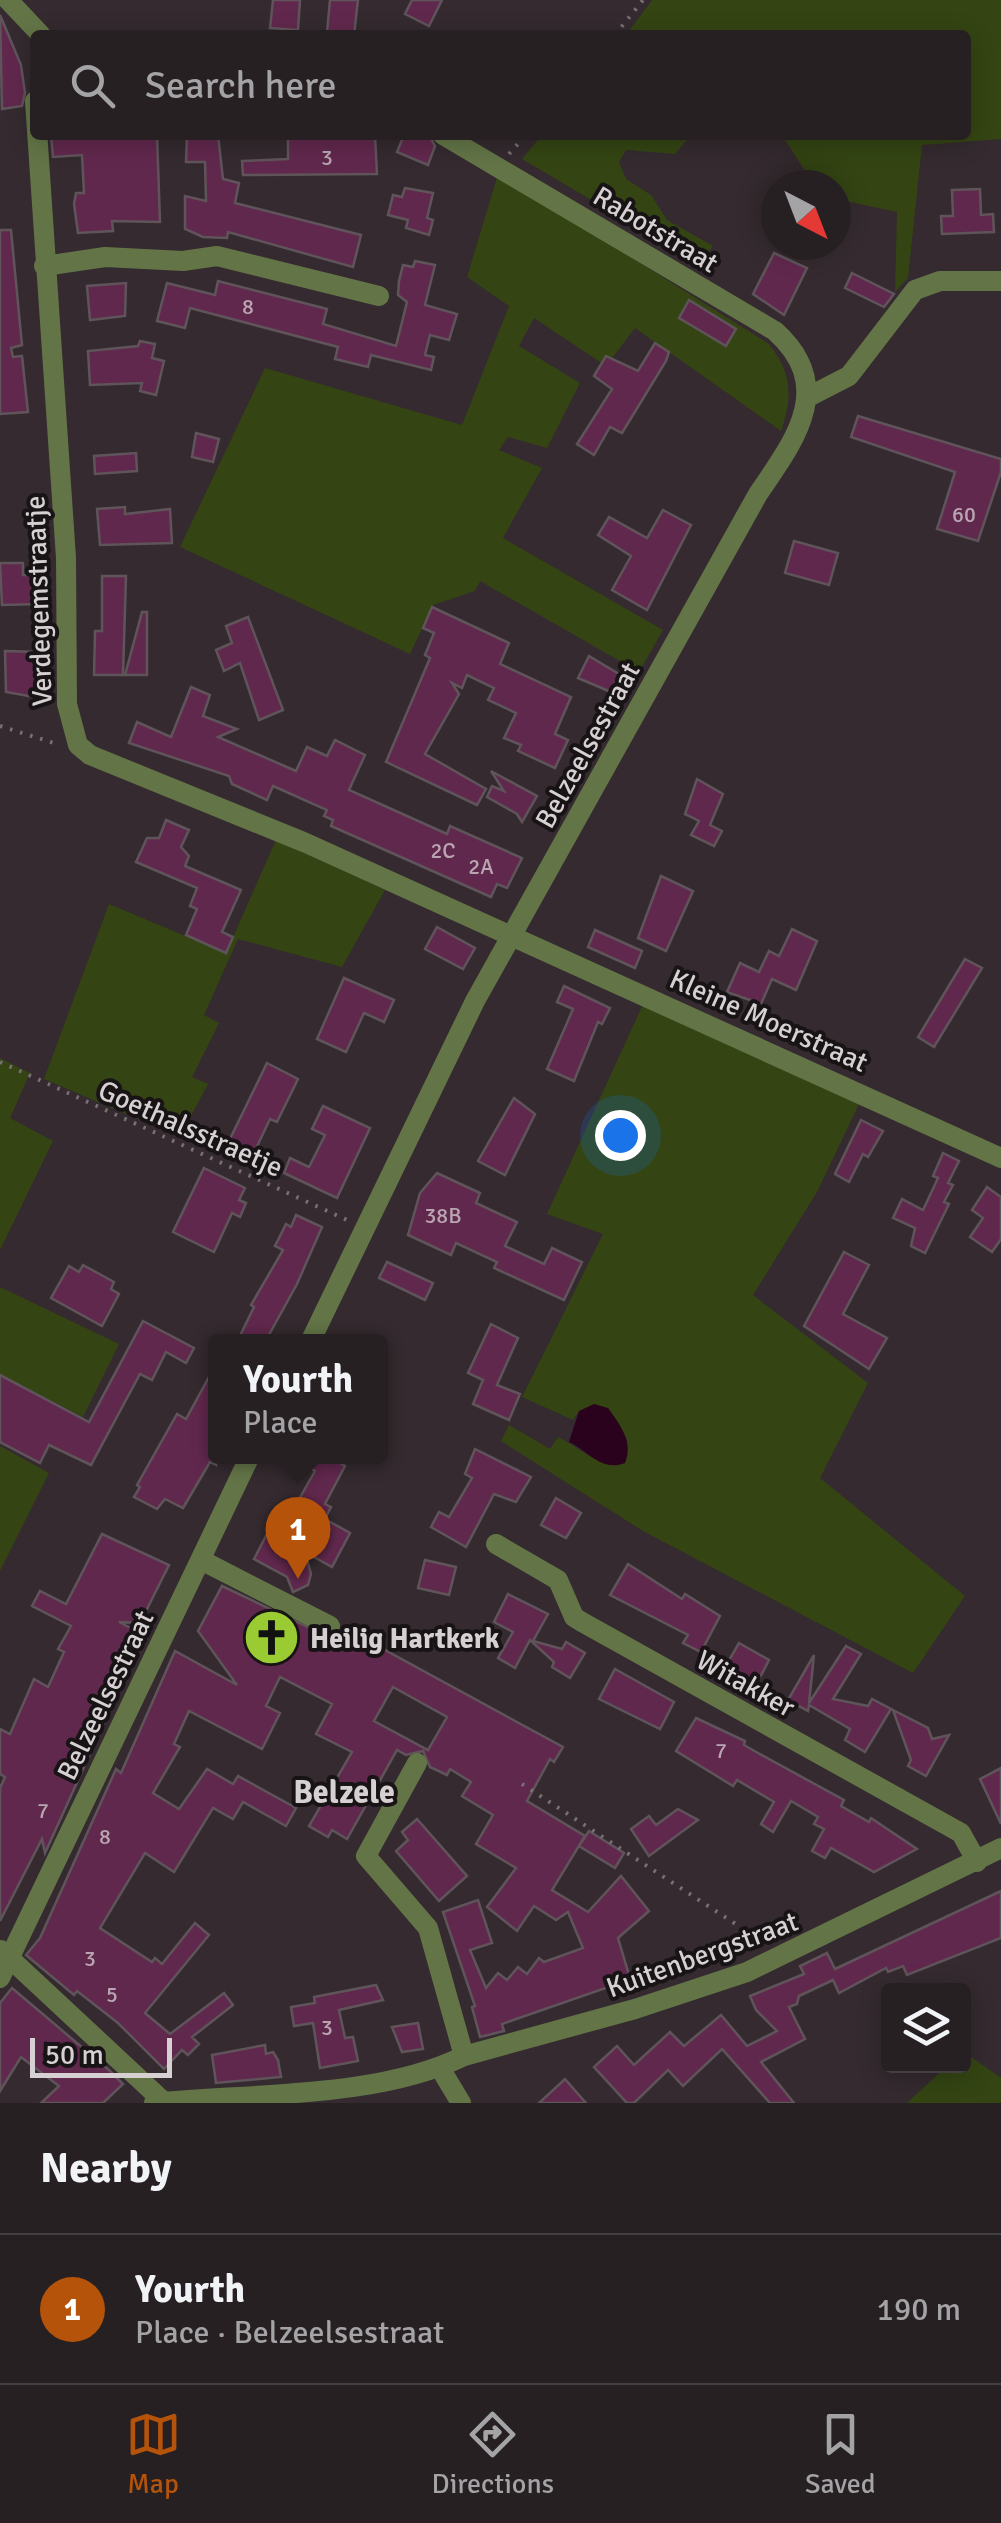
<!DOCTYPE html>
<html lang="en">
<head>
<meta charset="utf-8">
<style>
  body { margin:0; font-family:Signika,sans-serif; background:#2f282b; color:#f1f3f6 }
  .controls { position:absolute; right:30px; bottom:30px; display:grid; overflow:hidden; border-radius:10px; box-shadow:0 5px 25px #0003 }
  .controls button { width:90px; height:90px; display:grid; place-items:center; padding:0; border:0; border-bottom:2px solid #433e41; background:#272023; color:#f1f3f6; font:50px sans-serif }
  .compass { position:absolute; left:761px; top:170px; width:90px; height:90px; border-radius:50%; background:#272023; box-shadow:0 5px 25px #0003; rotate:138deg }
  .scale { position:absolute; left:30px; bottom:25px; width:142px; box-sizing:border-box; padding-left:10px; border:5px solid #d6d0d3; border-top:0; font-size:28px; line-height:35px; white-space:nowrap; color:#d6d0d3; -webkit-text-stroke:8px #181416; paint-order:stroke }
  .you { position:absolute; left:620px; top:1135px; width:35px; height:35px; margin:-25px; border:8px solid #fff; border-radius:50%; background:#1a73e8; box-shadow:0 0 0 15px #1a73e833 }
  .badge { display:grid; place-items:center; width:65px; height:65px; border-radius:50%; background:#b45309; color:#fff; font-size:32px; font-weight:700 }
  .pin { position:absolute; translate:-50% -82px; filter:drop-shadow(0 2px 5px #0008) }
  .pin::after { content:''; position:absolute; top:52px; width:35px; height:30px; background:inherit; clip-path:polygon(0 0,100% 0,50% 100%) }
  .popup { position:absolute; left:208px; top:1334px; width:180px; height:130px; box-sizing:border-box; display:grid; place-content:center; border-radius:10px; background:#272023; filter:drop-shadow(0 2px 8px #0005); font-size:32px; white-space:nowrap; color:#a4a3a6 }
  .popup b { font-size:38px; color:#f1f3f6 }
  .popup::after { content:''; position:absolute; left:50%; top:100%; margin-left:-20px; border:20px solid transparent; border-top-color:#272023 }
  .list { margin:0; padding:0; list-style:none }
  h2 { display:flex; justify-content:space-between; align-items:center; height:130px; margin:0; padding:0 40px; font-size:42px }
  h2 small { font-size:32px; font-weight:400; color:#a4a3a6 }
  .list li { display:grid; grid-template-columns:65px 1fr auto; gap:30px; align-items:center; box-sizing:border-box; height:150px; padding:0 40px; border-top:2px solid #433e41 }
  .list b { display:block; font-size:38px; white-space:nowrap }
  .list p { margin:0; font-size:32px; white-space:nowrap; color:#a4a3a6 }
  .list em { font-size:32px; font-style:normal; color:#a4a3a6 }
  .icon { flex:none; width:55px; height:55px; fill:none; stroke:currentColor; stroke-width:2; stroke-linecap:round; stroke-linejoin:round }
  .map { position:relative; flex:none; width:1001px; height:2103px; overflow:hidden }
  .search { position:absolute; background:#272023; box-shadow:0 5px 25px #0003; left:30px; right:30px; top:30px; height:110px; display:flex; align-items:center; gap:25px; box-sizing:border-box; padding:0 35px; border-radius:10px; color:#a4a3a6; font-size:38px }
  .sheet { height:280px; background:#272023 }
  nav { display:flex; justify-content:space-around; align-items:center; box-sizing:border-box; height:140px; border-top:2px solid #433e41; background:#272023; font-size:28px; color:#a4a3a6 }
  nav a { display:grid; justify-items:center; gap:5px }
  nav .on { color:#b45309 }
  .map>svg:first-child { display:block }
  .green { fill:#344513 }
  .water { fill:#2a021e }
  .building { fill:#61284d; stroke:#5f545a; stroke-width:2.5; fill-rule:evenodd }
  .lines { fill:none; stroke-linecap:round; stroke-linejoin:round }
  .path { stroke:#787074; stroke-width:4; stroke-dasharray:2.5 8; stroke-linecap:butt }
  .street { stroke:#637547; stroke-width:20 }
  .labels { text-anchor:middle; stroke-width:8; stroke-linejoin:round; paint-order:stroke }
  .number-label { font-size:22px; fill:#b9a6b2 }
  .street-label { font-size:28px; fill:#d6d0d3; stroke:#181416 }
  .poi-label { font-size:28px; font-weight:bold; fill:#d6d0d3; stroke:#181416; text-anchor:start }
  .quarter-label { font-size:32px; font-weight:bold; fill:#d6d0d3; stroke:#181416 }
</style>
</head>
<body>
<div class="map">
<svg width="1001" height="2103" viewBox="0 0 1001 2103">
  <rect width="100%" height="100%" fill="#342a2f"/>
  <!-- green -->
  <g class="green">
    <polygon points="652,0 1001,0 1001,139 922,145 908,278 895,292 897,212 836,199 836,185 814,185 782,135 966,135 966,35 626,35"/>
    <polygon points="542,135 691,135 675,154 626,150 619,162 626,179 651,195 667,220 713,246 700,264 522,159"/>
    <path d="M498,174L769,344C792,373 793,397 781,431L635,328L606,366L534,318L519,346L580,383L547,448L508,437L499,450L542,468L503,538L663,630L639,672L480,581L475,591L433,605L410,654L180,547L265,368L462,425L509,306L467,277Z"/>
    <polygon points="276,840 385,890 342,967 238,939 204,1015 219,1023 192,1077 208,1084 180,1137 44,1079 109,904 226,953"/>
    <path d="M644,1002L860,1102L817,1192L753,1295L868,1383L820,1478L965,1596L913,1673L643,1531L501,1441L509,1425L550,1449L558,1437C581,1448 602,1471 625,1463L627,1439L608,1408L579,1411L573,1420L522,1397L603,1234L547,1214Z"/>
    <polygon points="0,1058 30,1073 10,1118 53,1141 0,1250"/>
    <polygon points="0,1287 119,1344 83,1417 0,1374"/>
    <polygon points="0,1446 49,1473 0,1571"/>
    <polygon points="964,2052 1001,2078 1001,2103 907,2103 947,2066 964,2066"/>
  </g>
  <!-- water -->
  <path class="water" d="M594,1404L608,1408C620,1425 634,1442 625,1463C601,1472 590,1452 569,1442L579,1411Z"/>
  <!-- building -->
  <g class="building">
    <polygon points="273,0 300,0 298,30 270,28"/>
    <polygon points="330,0 358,0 354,35 327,32"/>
    <polygon points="412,0 442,0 429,26 405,14"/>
    <polygon points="0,15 21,65 25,93 22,106 2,109"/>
    <polygon points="51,135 157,135 160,222 112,221 113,231 78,233 74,204 76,193 84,193 82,155 53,157"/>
    <polygon points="187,135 218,135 223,179 239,183 235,203 361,235 353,267 228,232 227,238 203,237 185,229 185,196 206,201 205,162 186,162"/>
    <polygon points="288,135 375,135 377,174 243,175 242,161 288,159"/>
    <polygon points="404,135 430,137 435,146 428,165 397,152"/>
    <polygon points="405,188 433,193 427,218 433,220 429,235 406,228 408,220 388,215 393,195 402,197"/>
    <polygon points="980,189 981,215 993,214 994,232 942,234 941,216 953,216 952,190"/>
    <polygon points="0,230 11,230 22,345 11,348 13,357 22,356 28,412 0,414"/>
    <polygon points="774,253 807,268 784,315 753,294"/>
    <polygon points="415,261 435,265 425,305 457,314 449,340 430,335 425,355 434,357 431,370 371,355 368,367 335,359 338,347 190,308 185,328 157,321 167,283 215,295 218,281 327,309 323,324 396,346 407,302 398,295 399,281 403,265 413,267"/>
    <polygon points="852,273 894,294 884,307 845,288"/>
    <polygon points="126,283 125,316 90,320 87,286"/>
    <polygon points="689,300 736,329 726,346 679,318"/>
    <polygon points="140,341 155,344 152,358 164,361 156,395 140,391 142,383 90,385 88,351 138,346"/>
    <polygon points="655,343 669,352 666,361 622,433 610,427 594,455 577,444 612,389 594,376 606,356 638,371"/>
    <polygon points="858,416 1001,459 1001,472 978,541 937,529 955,472 851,437"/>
    <polygon points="196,433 219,439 213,462 192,457"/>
    <polygon points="136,453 137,471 95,474 94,456"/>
    <polygon points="125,507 125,514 170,509 172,543 100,545 97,509"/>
    <polygon points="663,510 691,525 647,610 612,590 631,556 598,535 609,517 647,538"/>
    <polygon points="794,541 838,553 829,585 785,573"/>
    <polygon points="0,563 23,563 23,575 39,575 40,604 2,605"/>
    <polygon points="102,576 126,576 123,675 94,675 95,631 102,631"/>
    <polygon points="432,607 509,643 500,664 571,697 555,734 568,740 555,768 518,751 521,745 504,738 516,713 488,700 494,688 467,675 462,688 452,683 459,694 425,754 486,789 477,805 386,762 430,658 425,655 434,633 423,628"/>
    <polygon points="142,612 147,612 147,675 125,675"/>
    <polygon points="248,617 283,710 259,720 240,663 224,671 216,650 232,643 226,626"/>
    <polygon points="5,651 39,652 40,698 6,692"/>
    <polygon points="589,656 619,674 611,692 578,678"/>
    <polygon points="191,687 210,695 203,716 237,729 218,737 296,771 307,747 327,756 335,740 365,755 349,790 447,834 450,826 522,858 507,888 497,884 491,897 331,826 333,820 324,816 327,810 273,786 267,800 232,784 229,776 129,743 137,722 171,737"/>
    <polygon points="491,771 537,796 522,822 517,814 487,797 492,786 504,791"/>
    <polygon points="697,779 723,794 710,825 722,831 714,846 691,835 699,821 685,814"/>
    <polygon points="166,820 189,830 181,847 189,856 185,866 241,890 222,932 233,937 226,953 186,935 197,909 190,906 197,888 136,862 147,838 159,838"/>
    <polygon points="661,876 693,891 666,951 638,938"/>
    <polygon points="437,927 475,948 463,969 425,949"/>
    <polygon points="792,929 817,941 796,990 772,979 761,1004 727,992 740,963 759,972 769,951 779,956"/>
    <polygon points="595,930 642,951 635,968 588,947"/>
    <polygon points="965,959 982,968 934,1047 918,1037"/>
    <polygon points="344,978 394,1000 384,1022 364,1013 346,1052 317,1039"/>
    <polygon points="564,986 610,1008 602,1024 598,1022 574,1081 547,1069 573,1009 557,1002"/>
    <polygon points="267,1063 298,1079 277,1122 270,1119 252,1157 227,1145"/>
    <polygon points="514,1098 535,1114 505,1175 478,1161"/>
    <polygon points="323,1106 370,1128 337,1198 284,1173 290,1158 309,1167 325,1135 312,1129"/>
    <polygon points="861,1120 883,1131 868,1157 863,1154 849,1182 835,1174"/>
    <polygon points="943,1153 959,1161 948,1183 953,1185 944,1202 949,1204 925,1253 911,1246 915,1228 893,1218 902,1199 923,1210 938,1178 933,1176"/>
    <polygon points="204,1168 245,1188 239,1200 246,1203 240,1217 232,1213 214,1252 173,1232"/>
    <polygon points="437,1173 480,1193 476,1203 517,1222 505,1246 544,1264 552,1248 582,1262 564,1300 494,1268 497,1262 456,1243 451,1255 408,1235 420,1193"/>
    <polygon points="987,1187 1001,1197 1001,1239 992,1252 970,1237 983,1218 972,1210"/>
    <polygon points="296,1215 322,1227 297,1284 265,1342 237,1342 254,1307 251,1305 283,1250 275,1246 286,1224 291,1227"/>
    <polygon points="844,1252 869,1265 843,1314 887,1338 869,1369 804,1326"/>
    <polygon points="387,1262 433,1283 425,1300 379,1278"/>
    <polygon points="83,1265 114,1282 111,1289 119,1294 102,1326 51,1298 69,1266 79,1272"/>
    <polygon points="143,1321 194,1348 186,1363 166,1352 152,1380 140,1374 91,1465 49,1445 40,1463 0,1442 0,1375 89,1422"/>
    <polygon points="491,1324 518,1338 497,1385 520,1394 509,1420 473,1404 483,1380 468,1373"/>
    <polygon points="216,1364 216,1465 210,1462 183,1508 165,1499 157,1509 134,1497 140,1487 137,1485 177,1414 186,1419"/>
    <polygon points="475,1449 531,1477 516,1502 494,1494 466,1547 431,1527 439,1512 449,1517 472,1478 465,1474"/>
    <polygon points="289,1456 344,1456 340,1463 345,1466 325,1504 331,1507 325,1519 350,1533 332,1567 305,1552 311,1574 308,1585 293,1592 287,1577 254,1559 280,1509 290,1515 315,1471"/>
    <polygon points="556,1498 581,1513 566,1538 541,1525"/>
    <polygon points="102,1534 169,1565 140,1623 119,1622 144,1635 45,1853 42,1839 0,1921 0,1788 5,1777 0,1774 0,1729 10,1734 34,1679 48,1687 64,1652 58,1649 71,1626 32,1606 40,1591 66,1604"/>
    <polygon points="425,1560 456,1567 449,1595 418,1588"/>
    <polygon points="628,1564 682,1599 685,1594 720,1616 701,1652 683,1643 688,1635 610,1595"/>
    <path d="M222,1586L354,1649L361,1637L563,1747L554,1762L550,1759L527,1801L585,1836L552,1890L588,1912L621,1876L649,1911L618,1938L632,1985L616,1990L614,1985L522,2017L502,2024L504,2031L480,2037L472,2007L475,2006L443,1912L478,1900L492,1943L470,1950L486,1988L498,1973L507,1980L518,1967L527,1974L539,1958L544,1962L583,1948L568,1912L556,1920L534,1906L517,1931L487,1907L516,1868L476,1844L493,1815L462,1796L471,1782L450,1769L447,1775L430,1767L423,1751L406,1755L397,1750L347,1839L332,1830L328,1837L309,1826L352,1752L316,1734L332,1704L280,1677L266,1706L280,1713L262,1749L189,1711L174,1744L180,1747L153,1793L179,1809L207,1769L233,1784L238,1776L296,1808L286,1826L243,1802L233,1819L213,1808L174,1872L145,1853L100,1928L152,1962L155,1958L162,1964L195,1923L209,1935L145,2013L170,2034L224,1993L233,2005L192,2037L199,2044L188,2055L182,2050L164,2069L118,2023L77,1991L74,1995L26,1955L40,1938L116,1769L121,1773L175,1651L237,1685L198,1631ZM393,1687L447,1717L428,1750L374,1721Z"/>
    <polygon points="508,1594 548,1614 533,1641 562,1649 566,1642 585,1653 570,1678 552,1667 554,1662 530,1640 515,1668 498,1658 513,1632 494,1622"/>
    <polygon points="739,1643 769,1660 756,1685 727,1664"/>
    <polygon points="846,1646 861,1654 833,1699 868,1706 872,1699 891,1709 865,1752 845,1740 850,1729 809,1705 808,1711 788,1700 814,1655 809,1703"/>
    <polygon points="615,1669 674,1702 660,1729 599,1699"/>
    <polygon points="893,1710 928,1728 932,1739 949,1735 926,1776 908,1766 911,1760"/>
    <polygon points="696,1718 745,1741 744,1745 758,1753 844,1800 841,1806 869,1822 871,1818 917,1849 874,1872 831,1848 825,1858 812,1851 824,1829 814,1824 818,1817 791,1801 773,1832 761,1824 774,1802 737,1780 733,1786 676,1751"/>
    <polygon points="1001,1768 1001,1824 980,1779"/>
    <polygon points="678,1809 698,1820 649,1856 631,1829 649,1816 656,1825"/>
    <polygon points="417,1819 467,1876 439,1901 396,1851 408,1840 402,1832"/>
    <polygon points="589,1831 624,1853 615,1868 579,1846"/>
    <polygon points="1001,1891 1001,1938 907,1975 903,1966 888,1972 886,1968 839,1993 833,1980 799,1996 797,2004 789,2007 805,2039 761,2062 794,2103 770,2103 722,2049 683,2086 668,2070 634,2103 627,2103 594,2067 617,2046 634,2065 670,2032 684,2046 721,2015 747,2046 777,2031 756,2010 750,1996 804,1974 800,1966 827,1953 835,1969"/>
    <polygon points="376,1985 383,2000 339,2010 345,2038 353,2037 358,2061 320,2068 313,2023 294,2026 291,2007 315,2003 314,1997"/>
    <polygon points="12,1988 110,2071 123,2084 103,2103 41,2103 59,2086 21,2057 0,2091 0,2003"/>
    <polygon points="418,2023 423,2049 402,2052 392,2027"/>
    <polygon points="265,2045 266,2054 273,2052 278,2060 281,2077 216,2083 212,2055"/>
    <polygon points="565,2079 586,2103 539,2103"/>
  </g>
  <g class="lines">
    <!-- path -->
    <g class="path">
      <polyline points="615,35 643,0"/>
      <polyline points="509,154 526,135"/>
      <polyline points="0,726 57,744"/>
      <polyline points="0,1062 347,1220"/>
      <polyline points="522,1784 763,1942"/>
    </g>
    <!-- street -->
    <g class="street">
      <polyline points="8,0 41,35"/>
      <polyline points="35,101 66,558 67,704 78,745 90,755 306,843 1001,1158"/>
      <polyline points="44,266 105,257 183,261 217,256 379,296"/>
      <polyline points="808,397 849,376 915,290 940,281 1001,281"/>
      <path d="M310,1342L475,1001L758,494C794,441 837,387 775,331L443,135"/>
      <polyline points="496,1544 558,1580 574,1617 582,1622 961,1833 977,1862"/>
      <polyline points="201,1560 330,1626"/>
      <polyline points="417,1763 366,1856 428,1928 464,2056"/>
      <polyline points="1,1950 164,2102"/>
      <polyline points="0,1978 250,1456"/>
      <polyline points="440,2068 461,2103"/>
      <path d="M154,2103C249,2093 377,2099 464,2056L635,2009L747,1972L1001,1848"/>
    </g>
  </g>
  <!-- icons -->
  <defs>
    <symbol id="church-disc" viewBox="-11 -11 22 22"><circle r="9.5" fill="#9bcb33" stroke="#181416"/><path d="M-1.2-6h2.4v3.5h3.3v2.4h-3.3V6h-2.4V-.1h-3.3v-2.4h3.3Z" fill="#111"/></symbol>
  </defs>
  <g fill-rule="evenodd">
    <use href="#church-disc" x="240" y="1606" width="63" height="63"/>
  </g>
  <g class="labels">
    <!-- number labels -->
    <g class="number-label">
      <text x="327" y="165">3</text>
      <text x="248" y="314">8</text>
      <text x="964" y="522">60</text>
      <text x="443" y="858">2C</text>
      <text x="481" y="874">2A</text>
      <text x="443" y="1223">38B</text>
      <text x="721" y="1758">7</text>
      <text x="43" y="1818">7</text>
      <text x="105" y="1844">8</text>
      <text x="90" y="1966">3</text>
      <text x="112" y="2002">5</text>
      <text x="327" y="2035">3</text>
    </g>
    <!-- street labels -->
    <g class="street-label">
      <text transform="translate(656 229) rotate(31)" y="10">Rabotstraat</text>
      <text transform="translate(38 601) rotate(-92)" y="10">Verdegemstraatje</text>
      <text transform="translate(587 745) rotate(-61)" y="10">Belzeelsestraat</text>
      <text transform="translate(769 1020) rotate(24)" y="10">Kleine Moerstraat</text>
      <text transform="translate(191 1128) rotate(24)" y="10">Goethalsstraetje</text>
      <text transform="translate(746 1683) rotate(29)" y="10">Witakker</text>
      <text transform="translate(105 1695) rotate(-64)" y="10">Belzeelsestraat</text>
      <text transform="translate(702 1954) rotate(-20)" y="10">Kuitenbergstraat</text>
    </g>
    <!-- poi labels -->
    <g class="poi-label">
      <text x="310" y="1648">Heilig Hartkerk</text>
    </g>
    <!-- quarter labels -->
    <g class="quarter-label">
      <text x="344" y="1803">Belzele</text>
    </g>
  </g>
</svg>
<div class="controls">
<button><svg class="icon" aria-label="layers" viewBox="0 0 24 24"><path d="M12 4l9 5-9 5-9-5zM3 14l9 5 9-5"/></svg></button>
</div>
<svg class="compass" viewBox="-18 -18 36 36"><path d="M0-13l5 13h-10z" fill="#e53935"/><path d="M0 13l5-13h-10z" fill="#a4a3a6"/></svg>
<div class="scale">50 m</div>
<div class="you"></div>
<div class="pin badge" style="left:298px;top:1579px">1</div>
<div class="popup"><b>Yourth</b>Place</div>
<div class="search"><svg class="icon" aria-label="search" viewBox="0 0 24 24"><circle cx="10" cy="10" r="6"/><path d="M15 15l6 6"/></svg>Search here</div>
</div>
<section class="sheet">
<h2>Nearby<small></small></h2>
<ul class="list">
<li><span class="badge">1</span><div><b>Yourth</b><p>Place · Belzeelsestraat</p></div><em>190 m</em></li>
</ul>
</section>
<nav>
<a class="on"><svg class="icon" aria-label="map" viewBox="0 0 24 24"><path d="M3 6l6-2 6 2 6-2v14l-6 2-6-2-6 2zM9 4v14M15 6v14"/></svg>Map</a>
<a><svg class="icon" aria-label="directions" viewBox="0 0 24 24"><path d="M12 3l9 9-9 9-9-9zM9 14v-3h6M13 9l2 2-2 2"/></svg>Directions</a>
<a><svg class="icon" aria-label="saved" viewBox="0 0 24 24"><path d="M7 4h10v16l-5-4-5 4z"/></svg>Saved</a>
</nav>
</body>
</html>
